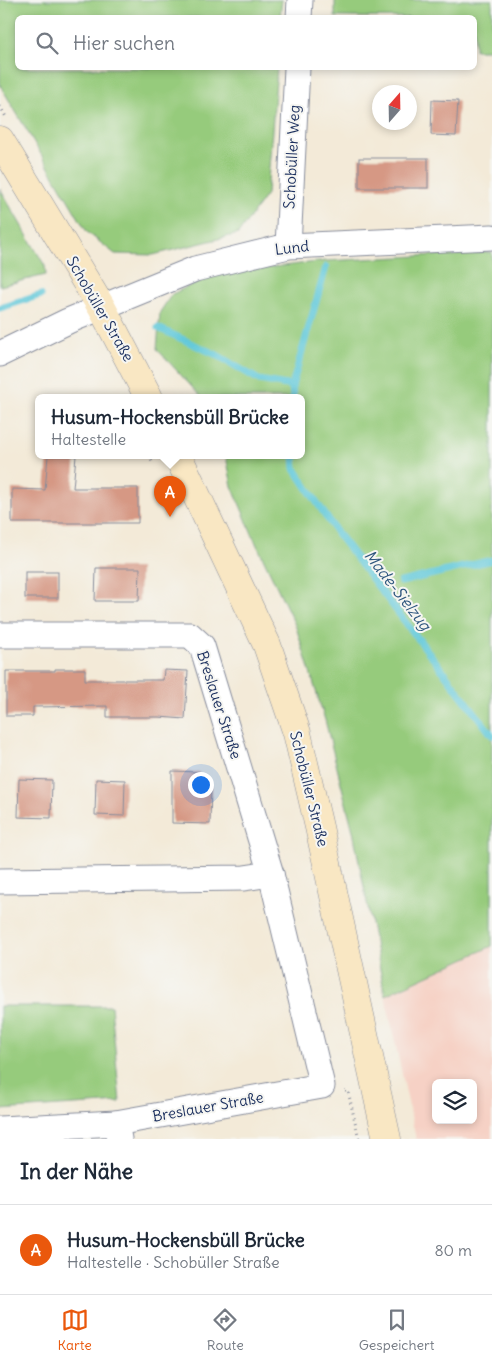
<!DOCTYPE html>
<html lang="de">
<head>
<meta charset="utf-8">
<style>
  body { margin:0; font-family:Delius,sans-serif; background:#f6f6f7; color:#1f2937 }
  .controls { position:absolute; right:15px; bottom:15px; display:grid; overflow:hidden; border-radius:8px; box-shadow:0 2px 8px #0003 }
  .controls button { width:45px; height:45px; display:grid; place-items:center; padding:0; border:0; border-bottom:1px solid #e0e1e3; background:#fff; color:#1f2937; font:25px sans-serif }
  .compass { position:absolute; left:372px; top:85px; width:45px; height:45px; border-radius:50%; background:#fff; box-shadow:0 2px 8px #0003; rotate:20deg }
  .you { position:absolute; left:200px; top:784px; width:18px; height:18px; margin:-12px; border:4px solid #fff; border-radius:50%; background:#1a73e8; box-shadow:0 0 0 8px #1a73e833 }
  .badge { display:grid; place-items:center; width:32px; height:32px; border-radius:50%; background:#ea580c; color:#fff; font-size:16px; font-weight:700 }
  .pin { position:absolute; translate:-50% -41px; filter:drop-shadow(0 1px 2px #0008) }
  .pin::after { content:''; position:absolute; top:26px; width:18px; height:15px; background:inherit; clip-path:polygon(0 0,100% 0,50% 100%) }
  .popup { position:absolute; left:35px; top:394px; width:270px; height:65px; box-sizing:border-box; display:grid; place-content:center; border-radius:8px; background:#fff; filter:drop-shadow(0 1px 4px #0005); font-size:16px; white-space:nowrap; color:#747a83 }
  .popup b { font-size:19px; color:#1f2937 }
  .popup::after { content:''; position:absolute; left:50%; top:100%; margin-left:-10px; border:10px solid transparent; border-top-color:#fff }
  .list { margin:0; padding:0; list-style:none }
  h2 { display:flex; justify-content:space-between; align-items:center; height:65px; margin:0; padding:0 20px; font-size:21px }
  h2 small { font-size:16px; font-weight:400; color:#747a83 }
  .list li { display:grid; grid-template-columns:32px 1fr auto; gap:15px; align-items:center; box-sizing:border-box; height:90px; padding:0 20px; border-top:1px solid #e0e1e3 }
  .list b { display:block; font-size:19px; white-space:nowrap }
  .list p { margin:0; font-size:16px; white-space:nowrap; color:#747a83 }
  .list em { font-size:16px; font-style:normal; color:#747a83 }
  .icon { flex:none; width:28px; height:28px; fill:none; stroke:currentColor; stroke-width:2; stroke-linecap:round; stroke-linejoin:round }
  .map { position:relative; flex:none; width:492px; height:1139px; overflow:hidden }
  .search { position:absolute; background:#fff; box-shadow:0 2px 8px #0003; left:15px; right:15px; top:15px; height:55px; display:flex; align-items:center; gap:12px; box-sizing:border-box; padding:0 18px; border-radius:8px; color:#747a83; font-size:19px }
  .sheet { height:155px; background:#fff }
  nav { display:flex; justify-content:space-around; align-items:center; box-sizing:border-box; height:70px; border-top:1px solid #e0e1e3; background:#fff; font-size:14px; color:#747a83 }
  nav a { display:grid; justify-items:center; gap:2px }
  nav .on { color:#ea580c }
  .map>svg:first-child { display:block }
  .built { fill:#f6d1c5; fill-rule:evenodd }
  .green { fill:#96cb7c; stroke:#587d6d }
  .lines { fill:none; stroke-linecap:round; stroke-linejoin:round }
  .stream { stroke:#5ec8d9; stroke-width:7 }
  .building { fill:#d69884 }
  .street-casing { stroke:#878c9b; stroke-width:27 }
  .secondary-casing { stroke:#878c9b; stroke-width:29 }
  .path { stroke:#878c9b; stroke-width:3; stroke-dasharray:1 4; stroke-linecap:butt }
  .street { stroke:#fff; stroke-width:25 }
  .secondary { stroke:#f9e7c3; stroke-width:28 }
  .labels { text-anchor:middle; stroke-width:4; stroke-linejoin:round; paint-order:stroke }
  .street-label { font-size:15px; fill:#1b2f5e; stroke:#f6f6f2 }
  .water-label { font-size:16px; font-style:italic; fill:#2c557d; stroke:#f6f6f2 }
</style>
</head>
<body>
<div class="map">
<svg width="492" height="1139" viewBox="0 0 492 1139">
  <rect width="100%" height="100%" fill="#f6f6f2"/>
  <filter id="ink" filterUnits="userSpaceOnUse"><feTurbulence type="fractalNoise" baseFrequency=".02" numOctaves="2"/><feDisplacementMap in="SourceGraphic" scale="10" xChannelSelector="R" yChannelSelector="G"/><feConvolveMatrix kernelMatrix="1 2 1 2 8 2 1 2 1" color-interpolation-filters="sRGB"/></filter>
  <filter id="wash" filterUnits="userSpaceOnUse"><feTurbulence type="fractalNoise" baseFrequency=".0096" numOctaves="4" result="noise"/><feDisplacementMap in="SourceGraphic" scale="20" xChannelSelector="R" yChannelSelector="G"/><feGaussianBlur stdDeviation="1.12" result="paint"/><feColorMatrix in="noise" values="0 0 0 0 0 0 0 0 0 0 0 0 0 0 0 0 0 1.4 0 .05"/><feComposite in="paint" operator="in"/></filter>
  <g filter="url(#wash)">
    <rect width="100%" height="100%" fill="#f3ead8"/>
    <!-- built -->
    <path class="built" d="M492,946V1139H416L385,995ZM436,1083H473V1120H436Z"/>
    <!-- green -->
    <g class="green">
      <polygon points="0,0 282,0 280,17 18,18 18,68 277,68 267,194 238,234 153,255 115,254 87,232 0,85"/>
      <polygon points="335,0 492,0 492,50 475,50 474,18 335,17"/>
      <polygon points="0,189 45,266 46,275 0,286"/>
      <polygon points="492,252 492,946 385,995 353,831 325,720 296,627 255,541 232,486 226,456 301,456 301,398 202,398 157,349 160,312 172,294 215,274 325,261"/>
      <polygon points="0,1006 111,1006 120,1102 0,1110"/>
    </g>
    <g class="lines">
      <!-- stream -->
      <g class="stream">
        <polyline points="0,308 41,295"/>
        <polyline points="158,328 217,355 259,380 292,386"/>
        <polyline points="293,398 292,386 326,267"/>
        <polyline points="294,456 295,469 337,533 492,735"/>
        <polyline points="401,582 492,560"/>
      </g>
    </g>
    <g id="blocks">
      <!-- building -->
      <g class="building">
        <polygon points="432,100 458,101 456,136 431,135"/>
        <rect x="359" y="158" width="69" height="30"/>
        <polygon points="48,456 76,456 73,488 138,488 138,523 12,523 12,489 45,490"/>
        <polygon points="96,568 140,568 139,601 95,601"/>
        <rect x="25" y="572" width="33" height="26"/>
        <polygon points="55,669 85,669 85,680 163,680 164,670 188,671 185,719 159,717 107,717 107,706 33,707 33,716 6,716 6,671 55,671"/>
        <polygon points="172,771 199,772 198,785 211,785 210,824 172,823"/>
        <polygon points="19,779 52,780 51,818 18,817"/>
        <polygon points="96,779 125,780 124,816 95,815"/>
      </g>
    </g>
  </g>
  <g filter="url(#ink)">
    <use href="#blocks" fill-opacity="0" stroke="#878c9b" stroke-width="1"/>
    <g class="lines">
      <defs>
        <g id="street">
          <polyline points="299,18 300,0"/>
          <polyline points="288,246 297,68"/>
          <polyline points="0,354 68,321 195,269 288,246 492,237"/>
          <polyline points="0,635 190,635 202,646 271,874 322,1086 116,1123"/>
          <polyline points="0,881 244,878 271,874"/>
          <polyline points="0,1129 116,1123 119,1139"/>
        </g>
        <g id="secondary">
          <polyline points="0,140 102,308 149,398"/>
          <polyline points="178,456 267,645 297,733 319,827 387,1139"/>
        </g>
      </defs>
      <!-- street casing -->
      <use href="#street" class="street-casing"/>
      <!-- secondary casing -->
      <use href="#secondary" class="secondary-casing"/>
      <!-- path -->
      <g class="path">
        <polyline points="0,106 6,117"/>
        <polyline points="149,456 152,462"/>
        <polyline points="345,1091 348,1091 359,1139"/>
      </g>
      <!-- street -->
      <use href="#street" class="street"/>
      <!-- secondary -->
      <use href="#secondary" class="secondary"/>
    </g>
  </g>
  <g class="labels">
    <!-- street labels -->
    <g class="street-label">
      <text transform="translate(292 157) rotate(-87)" y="5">Schobüller Weg</text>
      <text transform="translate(292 248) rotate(-7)" y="5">Lund</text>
      <text transform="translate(100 309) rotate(60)" y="5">Schobüller Straße</text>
      <text transform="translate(219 705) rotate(72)" y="5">Breslauer Straße</text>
      <text transform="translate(309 789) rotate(76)" y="5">Schobüller Straße</text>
      <text transform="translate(208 1107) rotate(-10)" y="5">Breslauer Straße</text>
    </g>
    <!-- water labels -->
    <g class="water-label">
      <text transform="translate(398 590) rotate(52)" y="6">Made-Sielzug</text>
    </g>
  </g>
</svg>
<div class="controls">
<button><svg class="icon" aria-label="layers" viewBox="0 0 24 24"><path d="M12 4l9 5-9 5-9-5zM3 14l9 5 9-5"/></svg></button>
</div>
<svg class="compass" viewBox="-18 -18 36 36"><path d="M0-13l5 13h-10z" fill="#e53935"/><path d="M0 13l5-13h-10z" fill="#747a83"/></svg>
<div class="you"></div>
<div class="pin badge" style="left:170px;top:517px">A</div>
<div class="popup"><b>Husum-Hockensbüll Brücke</b>Haltestelle</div>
<div class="search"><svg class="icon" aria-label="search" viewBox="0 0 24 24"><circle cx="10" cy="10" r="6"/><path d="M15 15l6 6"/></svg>Hier suchen</div>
</div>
<section class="sheet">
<h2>In der Nähe<small></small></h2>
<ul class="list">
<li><span class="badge">A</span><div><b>Husum-Hockensbüll Brücke</b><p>Haltestelle · Schobüller Straße</p></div><em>80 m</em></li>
</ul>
</section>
<nav>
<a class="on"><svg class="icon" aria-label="map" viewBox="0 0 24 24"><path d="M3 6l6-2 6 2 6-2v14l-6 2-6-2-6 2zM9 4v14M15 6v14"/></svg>Karte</a>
<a><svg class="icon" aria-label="directions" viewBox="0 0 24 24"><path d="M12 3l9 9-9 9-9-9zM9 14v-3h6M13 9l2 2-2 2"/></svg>Route</a>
<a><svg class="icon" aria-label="saved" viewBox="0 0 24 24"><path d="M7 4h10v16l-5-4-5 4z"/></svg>Gespeichert</a>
</nav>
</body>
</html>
